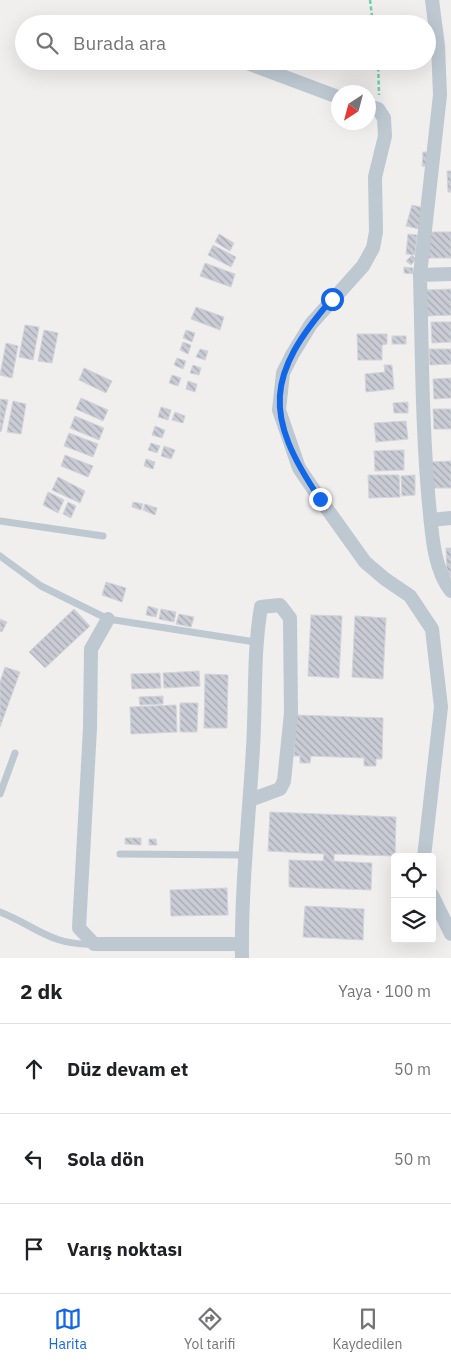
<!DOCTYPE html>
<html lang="tr">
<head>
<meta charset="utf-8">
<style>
  body { margin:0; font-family:"IBM Plex Sans",sans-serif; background:#f6f6f6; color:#202124 }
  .controls { position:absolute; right:15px; bottom:15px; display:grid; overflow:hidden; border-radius:5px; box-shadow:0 5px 20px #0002 }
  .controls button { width:45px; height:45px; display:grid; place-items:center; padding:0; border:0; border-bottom:1px solid #e0e0e0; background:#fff; color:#202124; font:25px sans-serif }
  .compass { position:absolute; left:331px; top:85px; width:45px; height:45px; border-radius:50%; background:#fff; box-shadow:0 5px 20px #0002; rotate:216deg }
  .stop { position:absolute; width:15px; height:15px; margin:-11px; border:4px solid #1167e7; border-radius:50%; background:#fff }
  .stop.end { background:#1167e7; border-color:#fff; box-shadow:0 1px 5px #0008 }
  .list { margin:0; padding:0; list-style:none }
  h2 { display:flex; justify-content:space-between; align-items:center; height:65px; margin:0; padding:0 20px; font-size:21px }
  h2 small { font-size:16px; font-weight:400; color:#757577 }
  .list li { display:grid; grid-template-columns:32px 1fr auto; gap:15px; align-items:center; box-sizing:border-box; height:90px; padding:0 20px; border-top:1px solid #e0e0e0 }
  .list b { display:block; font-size:19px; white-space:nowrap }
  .list em { font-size:16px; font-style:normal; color:#757577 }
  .icon { flex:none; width:28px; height:28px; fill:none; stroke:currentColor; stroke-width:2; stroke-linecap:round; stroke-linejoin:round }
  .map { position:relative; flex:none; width:451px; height:958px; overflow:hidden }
  .search { position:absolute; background:#fff; box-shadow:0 5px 20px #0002; left:15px; right:15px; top:15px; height:55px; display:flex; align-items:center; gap:12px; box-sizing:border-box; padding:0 18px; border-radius:28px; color:#757577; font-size:19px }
  .sheet { height:335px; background:#fff }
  nav { display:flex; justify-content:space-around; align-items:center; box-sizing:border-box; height:70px; border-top:1px solid #e0e0e0; background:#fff; font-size:14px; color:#757577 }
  nav a { display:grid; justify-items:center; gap:2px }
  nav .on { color:#1167e7 }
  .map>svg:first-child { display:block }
  .building { fill:url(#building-back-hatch); stroke:#d1d4da }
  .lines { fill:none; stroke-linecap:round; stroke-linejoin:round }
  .path { stroke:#70d0a4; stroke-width:2.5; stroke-dasharray:4 2.5; stroke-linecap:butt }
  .service { stroke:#bdc8d1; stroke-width:7 }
  .minor { stroke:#bdc8d1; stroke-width:14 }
  .route { stroke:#1167e7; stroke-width:6 }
</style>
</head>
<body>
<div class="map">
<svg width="451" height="958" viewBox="0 0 451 958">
  <defs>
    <pattern id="building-back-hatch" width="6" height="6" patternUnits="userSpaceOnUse" patternTransform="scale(1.25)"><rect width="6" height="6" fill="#c9ccd4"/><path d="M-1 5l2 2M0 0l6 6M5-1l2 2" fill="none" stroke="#a5a8af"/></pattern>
  </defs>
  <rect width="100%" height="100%" fill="#f1eeee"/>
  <!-- building -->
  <g class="building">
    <polygon points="178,61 191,61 187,69 177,64"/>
    <polygon points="423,152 433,152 432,167 422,166"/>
    <polygon points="447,171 451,171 451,192 448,192"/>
    <polygon points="412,205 424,208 419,229 406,226"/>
    <rect x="427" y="232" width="24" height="26"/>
    <polygon points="219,234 234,243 230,251 215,242"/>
    <polygon points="408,234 417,235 415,255 406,254"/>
    <polygon points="213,245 236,257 231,267 208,255"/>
    <polygon points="412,255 416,259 411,265 406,261"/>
    <polygon points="205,263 235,274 231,287 200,276"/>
    <polygon points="404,267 413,268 413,274 404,273"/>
    <polygon points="451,289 451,315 427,316 426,290"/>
    <polygon points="196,307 224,317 220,330 191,319"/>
    <polygon points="431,322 451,322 451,342 432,343"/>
    <polygon points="25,325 39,327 33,360 19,357"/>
    <polygon points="44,330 58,333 52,363 38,361"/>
    <polygon points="186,330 195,333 192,342 183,338"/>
    <polygon points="357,334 387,334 387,344 382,345 382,360 358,360"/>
    <rect x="392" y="336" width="14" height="8"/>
    <polygon points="183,342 191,345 188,354 180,350"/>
    <polygon points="6,343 18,346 12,378 0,375"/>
    <polygon points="200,349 208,351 205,360 196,357"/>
    <polygon points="429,349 451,349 451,364 430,365"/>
    <polygon points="177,358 186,361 183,369 174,365"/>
    <polygon points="193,365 201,368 199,375 190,373"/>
    <polygon points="384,365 392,365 394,389 366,392 365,374 385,372"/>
    <polygon points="84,368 112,381 106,393 79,380"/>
    <polygon points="172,375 181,378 178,386 169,383"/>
    <polygon points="451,378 451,398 434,399 433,379"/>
    <polygon points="188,381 197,384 195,392 186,389"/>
    <polygon points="81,398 108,410 103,421 76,409"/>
    <polygon points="0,399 8,400 1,432 0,431"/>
    <polygon points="13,401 26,404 21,434 7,432"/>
    <polygon points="408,402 408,413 394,413 393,403"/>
    <polygon points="161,407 171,410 168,420 158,417"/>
    <polygon points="433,409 451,409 451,429 434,429"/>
    <polygon points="175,412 185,416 183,423 172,420"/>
    <polygon points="75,416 104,428 99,440 70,428"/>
    <polygon points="406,421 408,439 376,442 374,423"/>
    <polygon points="155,426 165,430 162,438 152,435"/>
    <polygon points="69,433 98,444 93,457 64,446"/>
    <polygon points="151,443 160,446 157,453 148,450"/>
    <polygon points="164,446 175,450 171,459 161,456"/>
    <polygon points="404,450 404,470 375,471 374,451"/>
    <polygon points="65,455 93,466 88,477 61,466"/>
    <polygon points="146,459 155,462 153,469 144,466"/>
    <polygon points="451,461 451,488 432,488 431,462"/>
    <polygon points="368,475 399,475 400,497 369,498"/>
    <polygon points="415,475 415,495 402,496 401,476"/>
    <polygon points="58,477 85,491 80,503 52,490"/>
    <polygon points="48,492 64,500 58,513 43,505"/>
    <polygon points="68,502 76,506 71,518 63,514"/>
    <polygon points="133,502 143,504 141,510 132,507"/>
    <polygon points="145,504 157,508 155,515 143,510"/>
    <polygon points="446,548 451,548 451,576 447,576"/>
    <polygon points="106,582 126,588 122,602 102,595"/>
    <polygon points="148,606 158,609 156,617 146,615"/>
    <polygon points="74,609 90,626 45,668 29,652"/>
    <polygon points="161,609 176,612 174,622 159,619"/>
    <polygon points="179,614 194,617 191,627 176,624"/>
    <polygon points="311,615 342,616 339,678 308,676"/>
    <polygon points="355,616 386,618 383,679 352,677"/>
    <polygon points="0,619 7,622 2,632 0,631"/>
    <polygon points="5,667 20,672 0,727 0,682"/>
    <polygon points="199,671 200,686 164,688 163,673"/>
    <polygon points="160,673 161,688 132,689 131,674"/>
    <polygon points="205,674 228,675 227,728 204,728"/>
    <polygon points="163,696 163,704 140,705 139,697"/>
    <polygon points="180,703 198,703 197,732 180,732"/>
    <polygon points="176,705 177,732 131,734 130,707"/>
    <polygon points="296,715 383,718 382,759 376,759 376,766 364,766 364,758 311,756 310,763 300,763 300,756 294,756"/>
    <polygon points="270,812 396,817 395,856 334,854 334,861 372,863 371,890 289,887 289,860 323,861 324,854 268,851"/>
    <polygon points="125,838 141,838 141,845 125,844"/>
    <polygon points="149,839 156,839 157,845 149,845"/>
    <polygon points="227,888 228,915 171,916 170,890"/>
    <polygon points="305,906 364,909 363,940 303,937"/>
  </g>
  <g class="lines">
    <!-- path -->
    <g class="path">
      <polyline points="370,0 373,24"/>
      <polyline points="378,61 379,95"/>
    </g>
    <!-- service -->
    <g class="service">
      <polyline points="0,521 103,536"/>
      <polyline points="0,556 41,586 108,619 255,642"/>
      <polyline points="0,794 15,753"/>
      <polyline points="120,854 246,855"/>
      <path d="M0,912C36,926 51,946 94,944"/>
    </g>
    <!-- minor -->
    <g class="minor">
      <polyline points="242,61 338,97"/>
      <polyline points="368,106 378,109 384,118 385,136 375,177 376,232 373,248 363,266 311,324 292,355 283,373 279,410 299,468 320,499 365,562 385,579 410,596 432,629 441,707 424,857"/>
      <path d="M451,274L420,275C422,351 422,428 429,504C432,532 433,568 451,591"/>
      <polyline points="420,275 440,95 438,46 432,0"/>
      <polyline points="431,520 451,518"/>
      <polyline points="108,619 91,649 90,728 79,928 94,944 242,944"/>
      <polyline points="432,895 451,934"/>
      <path d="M242,958C241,888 249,818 253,748C256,701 253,654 261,607L280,605L290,618L291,713L284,781L280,789L250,800"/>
    </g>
  </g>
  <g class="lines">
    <!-- route -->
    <path class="route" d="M320,499C263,415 266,375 332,299"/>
  </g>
</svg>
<div class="controls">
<button><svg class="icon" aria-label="locate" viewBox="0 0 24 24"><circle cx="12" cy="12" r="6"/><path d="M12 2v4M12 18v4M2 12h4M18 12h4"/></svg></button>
<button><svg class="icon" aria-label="layers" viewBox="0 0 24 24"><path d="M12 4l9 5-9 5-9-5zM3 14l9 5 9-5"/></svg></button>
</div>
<svg class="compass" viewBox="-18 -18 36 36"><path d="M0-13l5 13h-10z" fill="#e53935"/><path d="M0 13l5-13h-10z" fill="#757577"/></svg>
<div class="stop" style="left:332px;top:299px"></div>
<div class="stop end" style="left:320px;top:499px"></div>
<div class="search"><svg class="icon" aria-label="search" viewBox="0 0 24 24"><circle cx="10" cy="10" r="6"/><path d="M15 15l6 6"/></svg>Burada ara</div>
</div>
<section class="sheet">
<h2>2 dk<small>Yaya · 100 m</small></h2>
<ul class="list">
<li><svg class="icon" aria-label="ahead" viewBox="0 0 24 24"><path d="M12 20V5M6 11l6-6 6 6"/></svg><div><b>Düz devam et</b></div><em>50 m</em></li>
<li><svg class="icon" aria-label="left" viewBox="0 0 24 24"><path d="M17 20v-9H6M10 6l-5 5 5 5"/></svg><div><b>Sola dön</b></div><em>50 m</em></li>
<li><svg class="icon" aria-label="arrive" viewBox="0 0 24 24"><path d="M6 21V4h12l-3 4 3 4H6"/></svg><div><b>Varış noktası</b></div></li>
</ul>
</section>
<nav>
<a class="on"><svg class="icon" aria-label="map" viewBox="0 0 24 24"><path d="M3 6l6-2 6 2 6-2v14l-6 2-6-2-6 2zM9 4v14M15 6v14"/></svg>Harita</a>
<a><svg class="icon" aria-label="directions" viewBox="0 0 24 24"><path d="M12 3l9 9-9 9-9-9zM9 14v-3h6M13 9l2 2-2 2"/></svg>Yol tarifi</a>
<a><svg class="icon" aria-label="saved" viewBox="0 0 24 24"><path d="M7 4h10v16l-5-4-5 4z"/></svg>Kaydedilen</a>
</nav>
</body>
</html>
